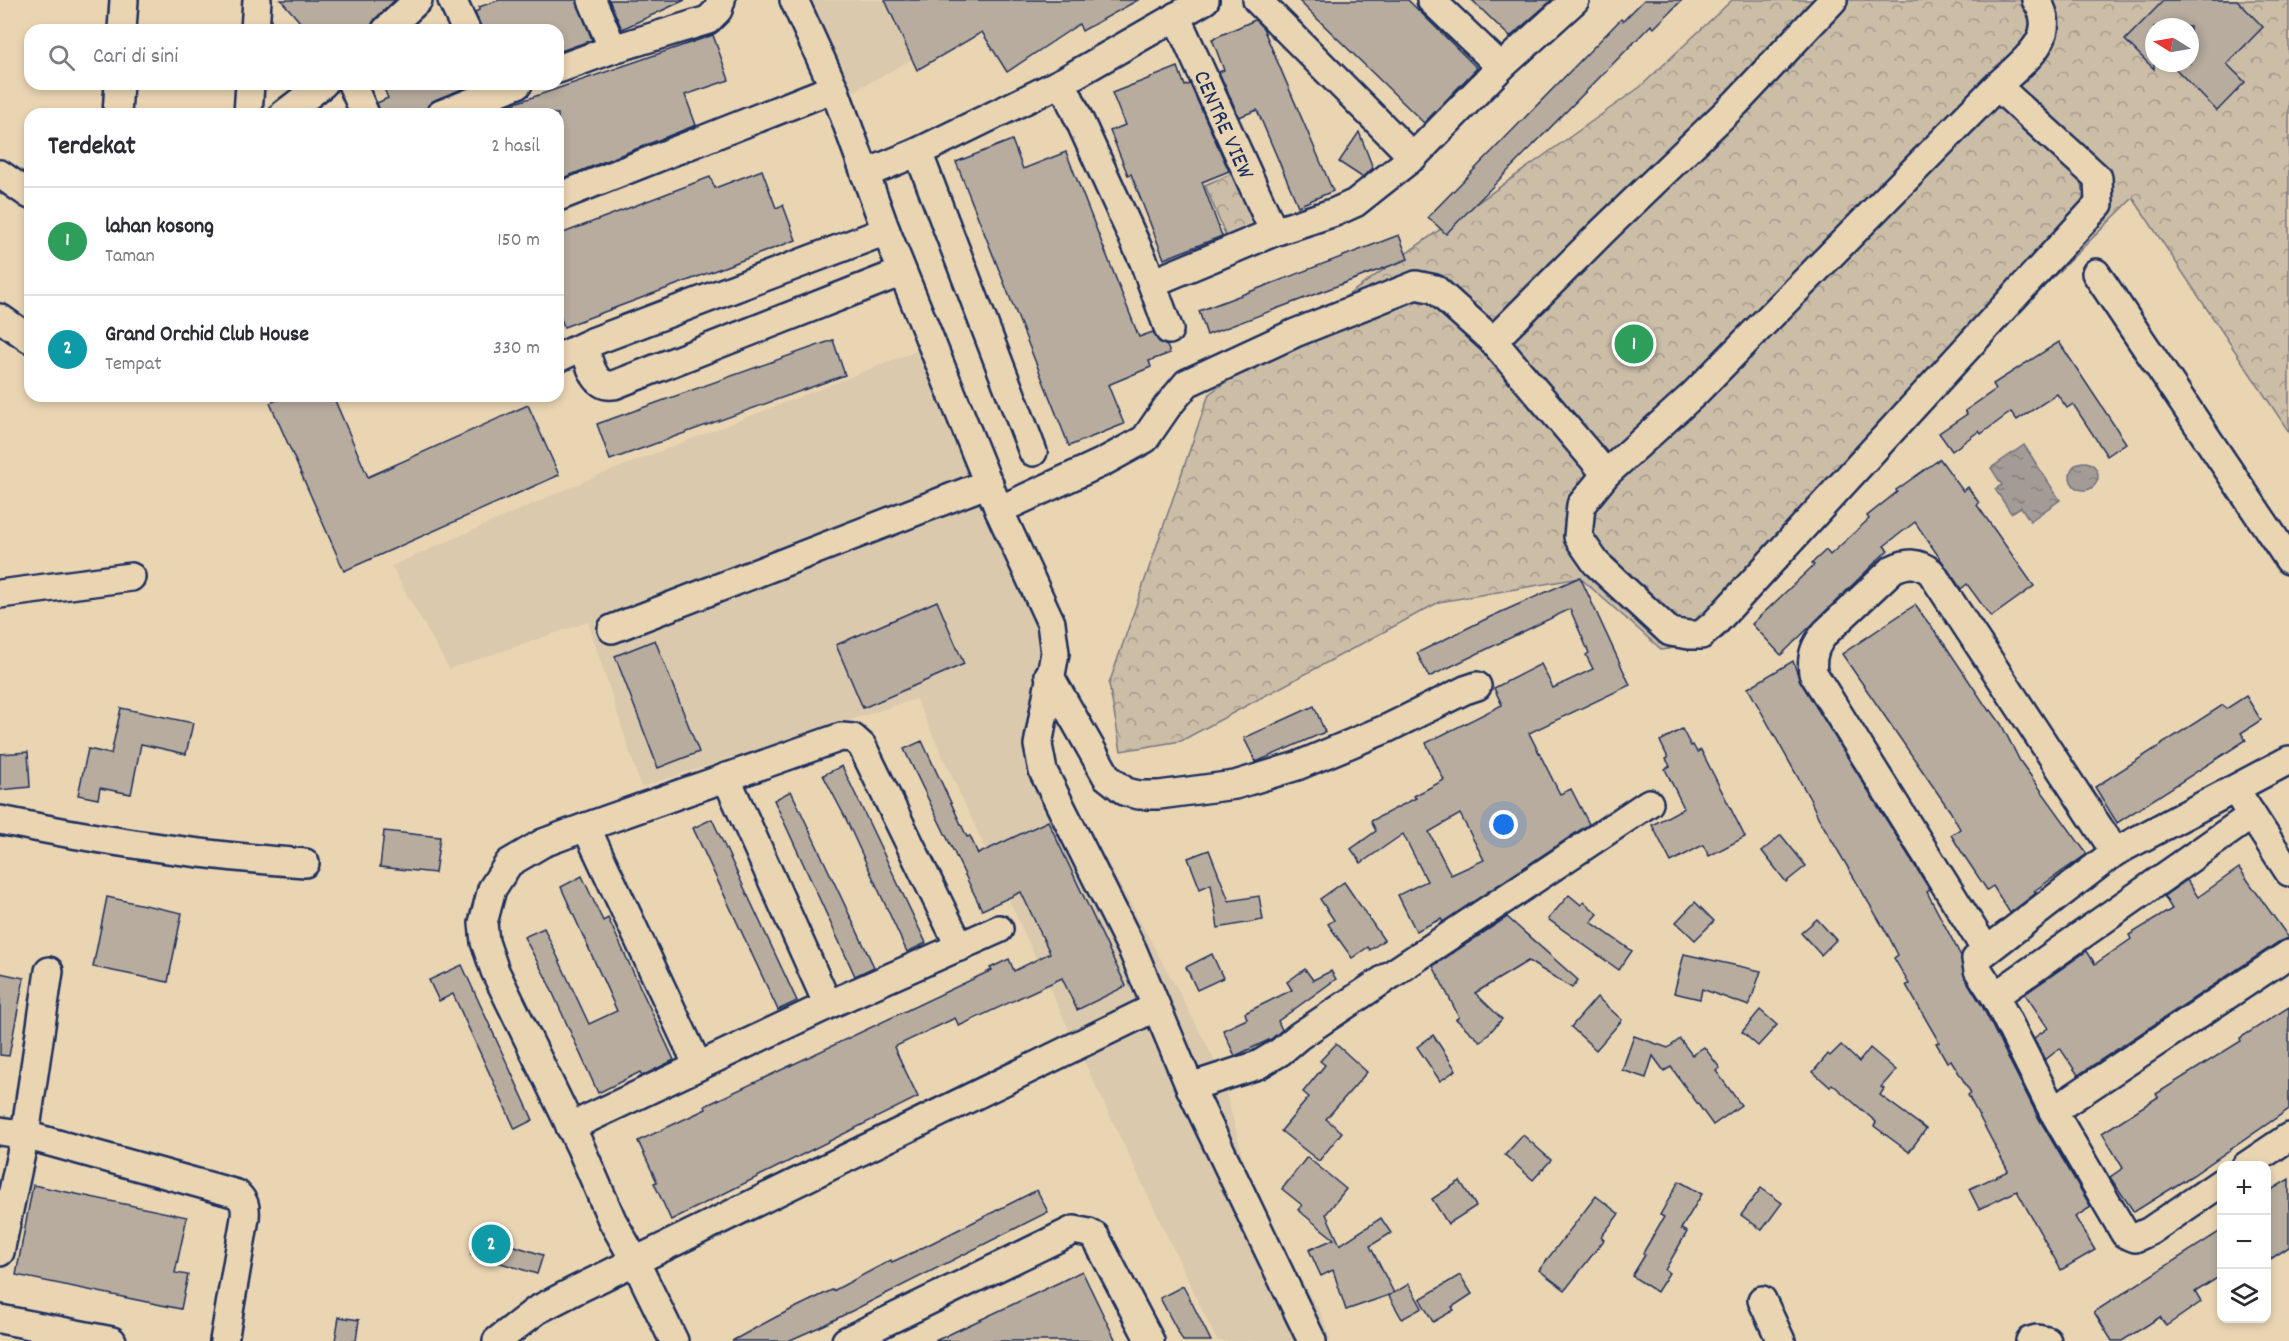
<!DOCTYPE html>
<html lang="id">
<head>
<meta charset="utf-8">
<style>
  body { margin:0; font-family:Dekko,sans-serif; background:#f2f2f3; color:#2b2b33 }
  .controls { position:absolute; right:18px; bottom:18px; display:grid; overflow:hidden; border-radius:12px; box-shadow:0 3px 9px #0003 }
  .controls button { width:54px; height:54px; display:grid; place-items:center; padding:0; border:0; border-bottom:2px solid #e1e1e2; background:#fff; color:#2b2b33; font:30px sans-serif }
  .compass { position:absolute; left:2145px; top:18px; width:54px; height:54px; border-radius:50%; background:#fff; box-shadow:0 3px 9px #0003; rotate:281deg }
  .you { position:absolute; left:1504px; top:825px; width:21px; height:21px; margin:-15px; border:4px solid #fff; border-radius:50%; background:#1a73e8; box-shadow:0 0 0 9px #1a73e833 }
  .badge { display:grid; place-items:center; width:39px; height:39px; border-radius:50%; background:#0f766e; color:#fff; font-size:20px; font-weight:700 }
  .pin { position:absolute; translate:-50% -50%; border:3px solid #fff; box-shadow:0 2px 6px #0006 }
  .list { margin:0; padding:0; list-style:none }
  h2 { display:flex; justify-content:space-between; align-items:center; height:78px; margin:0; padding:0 24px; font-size:26px }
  h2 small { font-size:20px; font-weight:400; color:#7c7c81 }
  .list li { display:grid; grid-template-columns:39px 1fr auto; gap:18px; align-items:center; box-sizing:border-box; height:108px; padding:0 24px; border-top:2px solid #e1e1e2 }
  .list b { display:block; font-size:22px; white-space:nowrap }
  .list p { margin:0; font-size:20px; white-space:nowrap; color:#7c7c81 }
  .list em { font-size:20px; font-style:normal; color:#7c7c81 }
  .icon { flex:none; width:33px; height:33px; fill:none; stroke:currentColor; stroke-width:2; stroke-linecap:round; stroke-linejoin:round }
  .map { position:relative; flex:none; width:2289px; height:1341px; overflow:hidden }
  .search { position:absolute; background:#fff; box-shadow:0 3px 9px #0003; left:24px; top:24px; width:540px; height:66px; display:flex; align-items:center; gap:15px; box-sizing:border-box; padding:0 21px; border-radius:18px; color:#7c7c81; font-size:22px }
  .panel { position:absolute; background:#fff; box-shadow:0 3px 9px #0003; left:24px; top:108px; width:540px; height:294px; border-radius:18px }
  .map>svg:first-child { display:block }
  .built { fill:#dbc9ad }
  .park { fill:url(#park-crowns); stroke:#747682; stroke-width:1.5; fill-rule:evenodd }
  .water { fill:url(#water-ripples); stroke:#6d7080; stroke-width:1.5 }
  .building { fill:#b7ac9e; stroke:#1b2f5e; stroke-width:1.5; fill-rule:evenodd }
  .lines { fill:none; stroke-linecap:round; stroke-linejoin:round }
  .minor-casing { stroke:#1b2f5e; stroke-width:32 }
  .minor { stroke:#ead5b3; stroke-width:27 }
  .labels { text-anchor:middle; stroke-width:4.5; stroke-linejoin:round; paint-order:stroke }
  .street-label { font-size:24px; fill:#1b2f5e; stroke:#ead5b3 }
</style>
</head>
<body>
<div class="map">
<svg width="2289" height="1341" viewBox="0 0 2289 1341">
  <defs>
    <pattern id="park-crowns" width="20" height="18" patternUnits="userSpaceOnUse" patternTransform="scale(1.5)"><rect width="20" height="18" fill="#ccbda7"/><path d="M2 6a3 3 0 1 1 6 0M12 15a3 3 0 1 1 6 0" fill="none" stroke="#a59a8b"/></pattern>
    <pattern id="water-ripples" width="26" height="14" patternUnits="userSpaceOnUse" patternTransform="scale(1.5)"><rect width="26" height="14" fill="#a39c96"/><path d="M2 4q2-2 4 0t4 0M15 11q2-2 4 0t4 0" fill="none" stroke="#84807e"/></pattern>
  </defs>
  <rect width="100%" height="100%" fill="#ead5b3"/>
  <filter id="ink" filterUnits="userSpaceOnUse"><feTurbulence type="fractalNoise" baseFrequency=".0167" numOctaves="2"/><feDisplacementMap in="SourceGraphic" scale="12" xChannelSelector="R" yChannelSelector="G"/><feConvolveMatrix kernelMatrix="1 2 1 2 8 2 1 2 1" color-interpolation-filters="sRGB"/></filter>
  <g filter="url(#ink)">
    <!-- built -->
    <g class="built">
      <polygon points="810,0 1023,0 848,94"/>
      <polygon points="934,344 1048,630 1036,733 1178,990 1221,1073 1255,1203 1322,1315 1331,1341 1217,1341 1063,1017 916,699 641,787 588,622 449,669 391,566 592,478"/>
    </g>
    <!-- park -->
    <g class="park">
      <path d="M1732,0H2289V432L2133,198L2035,295L1720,640L1662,650L1580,578L1439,602L1181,741L1121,751L1109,684L1209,394L1640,87ZM2154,27H2190V63H2154Z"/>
      <polygon points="1238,171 1260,226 1227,239 1205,185"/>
    </g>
    <!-- water -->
    <g class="water">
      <polygon points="2024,445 2060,500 2030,521 2021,507 2011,513 1995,489 2002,485 1991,468"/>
      <circle cx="2084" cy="476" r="14"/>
    </g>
    <!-- building -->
    <g class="building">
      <polygon points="281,0 395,0 375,19 371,30 307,30"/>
      <polygon points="499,0 577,0 592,40 558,52 558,30 482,30 475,12 479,10 479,7"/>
      <polygon points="609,0 685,0 622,29"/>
      <polygon points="885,0 1138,0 1082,31 1079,24 1007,72 982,32 917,70"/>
      <polygon points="1298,0 1408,0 1477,68 1424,123"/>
      <polygon points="1472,0 1552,0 1510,37"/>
      <polygon points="1644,0 1682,0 1654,28 1651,25 1446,234 1428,217 1621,19 1623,21"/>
      <polygon points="2164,0 2237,0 2263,27 2227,64 2245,82 2217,111 2170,63 2190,63 2190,27 2154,27 2154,69 2125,40"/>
      <polygon points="1255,20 1263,28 1333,191 1298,206 1257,110 1239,117 1219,72 1224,70 1212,39"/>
      <polygon points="713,35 729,80 685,95 696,125 558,180 558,114 491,114 491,112 498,109"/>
      <polygon points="1178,67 1185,86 1190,84 1229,171 1202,182 1222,236 1164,259 1131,174 1128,175 1110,131 1125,125 1112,93"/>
      <polygon points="382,84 475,84 435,100 428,105 425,114 380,114 377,103 388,98"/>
      <polygon points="1359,132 1373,168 1362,177 1339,162"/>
      <polygon points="1012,140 1023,169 1066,152 1139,337 1153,332 1159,342 1167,346 1170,353 1149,361 1151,367 1108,385 1124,424 1069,446 956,162"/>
      <polygon points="762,170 776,208 783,205 796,240 564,327 558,310 558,235 710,177 715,188"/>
      <polygon points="1399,235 1408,259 1207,335 1199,311"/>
      <polygon points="833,340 845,375 610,460 597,424"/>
      <polygon points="2059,342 2126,443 2107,456 2073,404 2067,408 2057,394 2017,420 2011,412 1981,434 1979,431 1952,451 1939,433 1967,414 1965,411 1996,389 1993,384"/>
      <polygon points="285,396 333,396 368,477 528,405 559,475 344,571 270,403"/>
      <polygon points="1940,459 1963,491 1968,487 1979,503 1977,505 2034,586 1991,617 1967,584 1961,589 1915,522 1884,546 1888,550 1781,655 1752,624 1814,565 1812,563 1826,550 1830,555 1869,519 1867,516 1897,492 1896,490"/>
      <path d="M1580,577L1630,685L1529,733L1560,794L1571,789L1589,824L1443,922L1441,919L1416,931L1398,895L1427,881L1403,834L1361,863L1351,849L1376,831L1371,821L1416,798L1414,796L1444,780L1426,743L1502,705L1494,688L1541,664L1553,688L1593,669L1586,655L1589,653L1570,609L1429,677L1417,653L1490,617ZM1460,814L1484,860L1451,875L1429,832Z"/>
      <polygon points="937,601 964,664 863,708 836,645"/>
      <polygon points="1915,605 1945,645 1989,711 1991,710 2001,724 2020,761 2087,854 2034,891 2036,893 2010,913 1993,886 1987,890 1961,851 1951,835 1960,829 1950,811 1842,654"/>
      <polygon points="655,640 699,752 658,768 615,656"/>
      <polygon points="1793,661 1800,681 1930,890 1927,892 1961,956 1965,978 1981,1004 2039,1119 2091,1207 2075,1217 2095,1250 2061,1270 2017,1191 1979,1209 1969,1189 2008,1171 1968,1095 1971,1093 1951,1060 1947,1062 1936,1043 1939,1042 1906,985 1909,984 1894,958 1898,955 1889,937 1818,817 1810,799 1748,688"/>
      <polygon points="2246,696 2261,720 2241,733 2246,740 2117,823 2095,787 2223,705 2226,709"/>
      <polygon points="1314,706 1325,732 1256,762 1244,738"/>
      <polygon points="121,708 193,723 186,754 141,744 131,794 100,788 98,799 78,795 88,749 111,754"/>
      <polygon points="1682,729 1691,746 1693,745 1697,752 1701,750 1745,837 1709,856 1703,845 1671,862 1652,825 1684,808 1665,769 1670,766 1666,759 1668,758 1660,741"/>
      <polygon points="922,741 967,837 970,836 978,854 1048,821 1126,986 1077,1010 1062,978 959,1026 955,1018 894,1047 918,1097 671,1220 654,1183 657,1182 638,1141 706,1109 705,1106 992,970 990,968 1009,959 1014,971 1050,953 1021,892 982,910 904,749"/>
      <polygon points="28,752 30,787 0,790 0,754"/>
      <polygon points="842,766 926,943 907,952 845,817 823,775"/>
      <polygon points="791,791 874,967 855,976 774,800"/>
      <polygon points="712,819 797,1001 778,1010 693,828"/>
      <polygon points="384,831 440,837 435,873 380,867"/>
      <polygon points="1781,835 1806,866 1786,882 1762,851"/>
      <polygon points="1209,850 1229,901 1259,896 1263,920 1218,928 1211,884 1200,889 1188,858"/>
      <polygon points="2239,868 2289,938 2280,941 2078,1075 2060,1048 2045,1060 2034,1038 2048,1028 2025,994 2087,951 2095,964 2131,939 2129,935 2172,909 2164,896 2187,880 2198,897"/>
      <polygon points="582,876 603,921 608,918 674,1060 642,1076 640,1072 598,1093 546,978 524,937 544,928 589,1024 617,1011 561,887"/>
      <polygon points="1344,882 1384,940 1370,950 1368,947 1352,958 1328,924 1334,920 1320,899"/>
      <polygon points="1569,895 1581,905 1584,902 1598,914 1591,922 1632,951 1619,970 1548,919"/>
      <polygon points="107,897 182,913 168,982 93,967"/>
      <polygon points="1695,902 1714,921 1695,940 1676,922"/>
      <polygon points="1507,917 1578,980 1572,988 1528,961 1475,993 1502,1019 1481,1042 1456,1019 1459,1017 1433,966"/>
      <polygon points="1817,919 1836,940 1821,955 1801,933"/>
      <polygon points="1212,954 1223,978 1197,990 1186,967"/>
      <polygon points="1684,954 1761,971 1749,1006 1702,989 1700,999 1674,993"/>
      <polygon points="462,965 533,1120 515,1129 453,994 439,1001 429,980"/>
      <polygon points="1305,969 1313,980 1331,971 1336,979 1278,1021 1282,1030 1271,1039 1235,1056 1223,1030 1247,1019 1245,1013 1292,990 1287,982"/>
      <polygon points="0,973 24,978 9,1056 0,1055"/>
      <polygon points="1597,997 1622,1020 1596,1050 1571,1027"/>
      <polygon points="2289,1007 2289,1109 2193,1175 2134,1212 2110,1177 2123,1168 2102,1133 2158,1097 2156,1094 2241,1041 2240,1038"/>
      <polygon points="1760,1010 1777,1025 1758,1046 1742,1032"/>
      <polygon points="1433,1035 1456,1070 1440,1081 1417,1047"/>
      <polygon points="1634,1036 1668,1048 1680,1039 1692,1055 1704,1047 1720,1068 1716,1071 1741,1105 1713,1125 1671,1067 1664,1071 1653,1056 1646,1078 1622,1070"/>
      <polygon points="1336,1044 1367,1072 1326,1119 1342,1132 1319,1161 1281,1131 1309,1097 1303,1092 1325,1065 1320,1061"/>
      <polygon points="1841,1045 1859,1062 1870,1048 1896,1070 1881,1087 1884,1089 1880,1095 1926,1129 1909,1152 1874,1126 1876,1122 1832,1084 1830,1087 1813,1072 1828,1054 1830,1056"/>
      <polygon points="1523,1135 1551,1160 1533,1180 1505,1155"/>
      <polygon points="1307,1157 1346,1189 1326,1214 1340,1245 1381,1218 1391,1233 1370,1246 1394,1293 1409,1284 1422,1308 1402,1319 1389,1296 1392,1294 1346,1310 1333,1270 1321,1276 1309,1250 1334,1239 1298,1210 1302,1205 1282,1189"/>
      <polygon points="2289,1179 2289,1247 2266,1262 2266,1193"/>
      <polygon points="1460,1181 1476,1206 1448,1224 1432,1199"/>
      <polygon points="1679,1181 1702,1194 1681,1229 1687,1232 1665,1270 1669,1273 1657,1292 1632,1276 1645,1255 1643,1253 1664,1217 1660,1215"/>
      <polygon points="33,1185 187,1217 175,1273 188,1275 181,1309 16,1275"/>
      <polygon points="1761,1188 1782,1203 1762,1230 1741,1215"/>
      <polygon points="1037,1190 1048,1212 824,1325 788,1341 732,1341 776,1317 832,1290 833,1291 891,1260 892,1262 914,1252"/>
      <polygon points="1596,1196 1619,1214 1601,1237 1604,1240 1565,1290 1539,1270"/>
      <polygon points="2222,1230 2222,1275 2195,1292 2201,1302 2166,1326 2160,1317 2122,1341 2112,1341 2094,1312"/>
      <polygon points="477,1234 543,1255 537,1274 471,1254"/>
      <polygon points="1082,1271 1116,1341 935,1341 1058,1283"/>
      <polygon points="1460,1275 1472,1294 1452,1307 1454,1310 1433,1322 1420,1299"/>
      <polygon points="1183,1286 1194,1307 1211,1341 1183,1341 1160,1298"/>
      <polygon points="339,1317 359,1320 356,1341 335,1341"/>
    </g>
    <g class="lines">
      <defs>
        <g id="minor">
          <polyline points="452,0 466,30"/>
          <polyline points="592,0 613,49"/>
          <polyline points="794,0 834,88 886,231 999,510 1051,623 1055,653 1038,745 1043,771 1133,951 1190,1087 1312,1341"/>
          <polyline points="1257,0 1413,157"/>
          <polyline points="1431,0 1501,67"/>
          <polyline points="1176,16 1274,232"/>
          <polyline points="122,30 124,0"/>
          <polyline points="255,30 257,0"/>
          <polyline points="386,30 418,0"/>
          <polyline points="558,69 613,49 708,20 718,10 721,0"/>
          <polyline points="1062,82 1144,262 1169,330"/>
          <polyline points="352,84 365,114"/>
          <path d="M1997,86L2098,178L2099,204L1714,624L1701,635H1689L1670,632L1596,563L1578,537L1581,505L1606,474L1694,394L1997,86C2021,63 2062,37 2036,0"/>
          <polyline points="117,114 119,84"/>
          <polyline points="248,114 250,84"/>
          <polyline points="284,114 323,84"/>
          <polyline points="441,114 518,84"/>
          <polyline points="918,152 1033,452"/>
          <polyline points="0,174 30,195"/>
          <polyline points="865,174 918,152 1062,82 1205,0"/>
          <polyline points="558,197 834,88"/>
          <polyline points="2096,273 2289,560"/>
          <polyline points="1152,283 1274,232 1335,212 1355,203 1413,157 1501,67 1575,0"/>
          <polyline points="0,318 30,339"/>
          <polyline points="1493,341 1604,230 1736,103 1833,0"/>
          <path d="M584,346C589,361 593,388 614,385L902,272"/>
          <polyline points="558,358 592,342 886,231"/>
          <polyline points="999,510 1103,462 1145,439 1167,407 1187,383 1295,333 1416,285 1435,289 1493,341 1606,474"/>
          <polyline points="0,594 131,577"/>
          <polyline points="612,629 989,483"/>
          <polyline points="1049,675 1107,777 1126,792 1139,795 1159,795 1235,785 1297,766 1388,728 1465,690 1477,686"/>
          <polyline points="726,777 828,1005"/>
          <polyline points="2242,800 2289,872"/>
          <path d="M0,820C101,841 203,856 305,863"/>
          <polyline points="586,827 698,1066"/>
          <path d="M1986,950L1813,673C1811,655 1815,645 1826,632L1893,569C1908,562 1918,562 1931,572L2115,852"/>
          <polyline points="1995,996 2252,815"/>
          <polyline points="1190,1087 1258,1065 1280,1052 1299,1036 1649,803"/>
          <polyline points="2053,1111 2289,954"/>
          <polyline points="570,1127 828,1005 999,929"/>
          <path d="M0,1131L25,1135L237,1194C245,1202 246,1207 245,1218L224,1341"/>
          <polyline points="2246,1166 2289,1137"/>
          <polyline points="2222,1182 2150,1231 2135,1238 2125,1234 2053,1111 1995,996 1978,970 1976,959 2115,852 2289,760"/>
          <polyline points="0,1252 25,1135 49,971"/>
          <polyline points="1762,1300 1781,1341"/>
          <polyline points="0,1319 112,1341"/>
          <polyline points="497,1341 537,1310 576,1290 1156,1007"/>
          <polyline points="674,1341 635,1261 612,1220 580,1146 495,971 485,942 483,923 492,889 509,863 543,843 586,827 841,737 853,738 862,746 960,947"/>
          <polyline points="846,1341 1074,1230 1089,1233 1095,1236 1150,1341"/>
          <polyline points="2030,1341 2037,1339 2047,1341"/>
        </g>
      </defs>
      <!-- minor casing -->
      <use href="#minor" class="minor-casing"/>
      <!-- minor -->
      <use href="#minor" class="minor"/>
    </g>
  </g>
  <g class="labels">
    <!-- street labels -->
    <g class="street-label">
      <text transform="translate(1225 124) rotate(66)" y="8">CENTRE VIEW</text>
    </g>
  </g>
</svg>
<div class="controls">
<button>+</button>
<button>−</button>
<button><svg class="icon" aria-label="layers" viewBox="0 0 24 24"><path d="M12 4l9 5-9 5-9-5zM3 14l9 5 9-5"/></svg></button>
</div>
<svg class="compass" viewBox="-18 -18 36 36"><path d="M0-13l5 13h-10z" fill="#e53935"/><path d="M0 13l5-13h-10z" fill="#7c7c81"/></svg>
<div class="you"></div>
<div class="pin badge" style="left:1634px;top:344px;background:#2e9e5b">1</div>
<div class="pin badge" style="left:491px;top:1244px;background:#0f9aa8">2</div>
<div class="search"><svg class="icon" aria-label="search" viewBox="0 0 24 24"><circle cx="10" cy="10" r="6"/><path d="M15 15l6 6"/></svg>Cari di sini</div>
<section class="panel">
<h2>Terdekat<small>2 hasil</small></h2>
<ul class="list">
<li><span class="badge" style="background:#2e9e5b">1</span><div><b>lahan kosong</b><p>Taman</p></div><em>150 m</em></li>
<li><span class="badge" style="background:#0f9aa8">2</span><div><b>Grand Orchid Club House</b><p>Tempat</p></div><em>330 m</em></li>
</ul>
</section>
</div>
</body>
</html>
